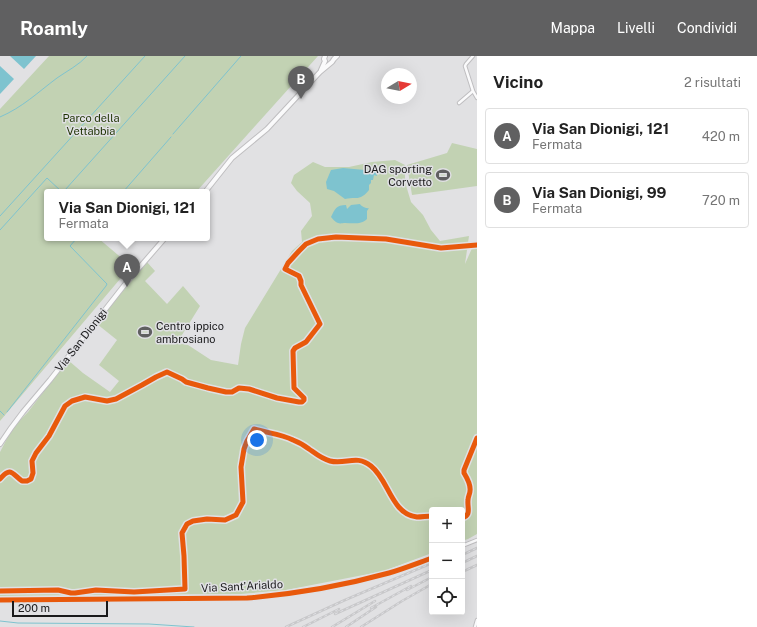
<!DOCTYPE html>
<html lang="it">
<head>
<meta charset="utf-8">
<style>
  body { margin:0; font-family:"Public Sans",sans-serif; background:#f6f6f6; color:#222 }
  .controls { position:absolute; right:12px; bottom:12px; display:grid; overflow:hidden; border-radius:4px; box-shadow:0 4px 16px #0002 }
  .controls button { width:36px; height:36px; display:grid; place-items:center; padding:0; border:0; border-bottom:1px solid #e0e0e0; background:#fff; color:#222; font:20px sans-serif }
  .compass { position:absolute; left:381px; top:12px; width:36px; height:36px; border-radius:50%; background:#fff; box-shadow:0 4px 16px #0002; rotate:80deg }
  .scale { position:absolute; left:12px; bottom:10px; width:96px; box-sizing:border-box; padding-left:4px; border:2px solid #1a1a1b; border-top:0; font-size:11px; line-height:14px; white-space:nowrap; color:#1a1a1b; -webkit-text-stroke:3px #e0e0e4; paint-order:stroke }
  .you { position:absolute; left:257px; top:384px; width:14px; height:14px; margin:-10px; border:3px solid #fff; border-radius:50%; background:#1a73e8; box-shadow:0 0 0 6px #1a73e833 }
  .badge { display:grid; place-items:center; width:26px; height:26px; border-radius:50%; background:#606061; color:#fff; font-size:13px; font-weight:700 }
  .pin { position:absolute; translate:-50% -33px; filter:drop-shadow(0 1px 2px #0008) }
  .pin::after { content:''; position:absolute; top:21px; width:14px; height:12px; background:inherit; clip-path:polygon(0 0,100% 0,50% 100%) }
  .popup { position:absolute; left:44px; top:133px; width:166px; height:52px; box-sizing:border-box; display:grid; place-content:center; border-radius:4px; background:#fff; filter:drop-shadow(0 1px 3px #0005); font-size:13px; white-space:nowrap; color:#767676 }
  .popup b { font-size:15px; color:#222 }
  .popup::after { content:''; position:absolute; left:50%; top:100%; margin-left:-8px; border:8px solid transparent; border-top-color:#fff }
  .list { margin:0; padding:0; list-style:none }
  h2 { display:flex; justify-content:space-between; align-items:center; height:52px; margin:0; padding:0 16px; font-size:17px }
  h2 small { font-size:13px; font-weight:400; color:#767676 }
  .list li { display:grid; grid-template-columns:26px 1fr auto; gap:12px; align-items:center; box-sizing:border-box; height:56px; margin:0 8px 8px; padding:0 8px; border:1px solid #e0e0e0; border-radius:4px }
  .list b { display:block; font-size:15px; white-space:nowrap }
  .list p { margin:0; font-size:13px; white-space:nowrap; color:#767676 }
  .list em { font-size:13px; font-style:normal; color:#767676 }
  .icon { flex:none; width:22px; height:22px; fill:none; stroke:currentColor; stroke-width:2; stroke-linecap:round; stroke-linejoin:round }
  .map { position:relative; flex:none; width:477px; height:571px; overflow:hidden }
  header { display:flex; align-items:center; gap:24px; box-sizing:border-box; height:56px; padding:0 20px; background:#606061; color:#fff }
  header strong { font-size:19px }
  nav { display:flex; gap:22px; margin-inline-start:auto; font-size:14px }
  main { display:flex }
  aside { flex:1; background:#fff }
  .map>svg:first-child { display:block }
  .green { fill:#c2d2b3 }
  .water { fill:#7ec3cf }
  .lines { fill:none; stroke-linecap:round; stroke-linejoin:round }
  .stream { stroke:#7ec3cf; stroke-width:1 }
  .street-casing { stroke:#bfbec0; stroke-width:4.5 }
  .secondary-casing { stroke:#bfbec0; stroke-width:6 }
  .street { stroke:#fafafb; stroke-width:2.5 }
  .secondary { stroke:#fafafb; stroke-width:4 }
  .rail-casing { stroke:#c8c8ca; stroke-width:2.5 }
  .rail { stroke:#e0e0e4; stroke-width:1; stroke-dasharray:3; stroke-linecap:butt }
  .cycleway-casing { stroke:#e0e0e4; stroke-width:8 }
  .cycleway { stroke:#e8590c; stroke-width:5 }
  .labels { text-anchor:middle; stroke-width:3; stroke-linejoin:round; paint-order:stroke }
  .park-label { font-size:11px; fill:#1d3101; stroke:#e0e0e4 }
  .poi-label { font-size:11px; fill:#1a1a1b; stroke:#e0e0e4; text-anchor:end }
  .street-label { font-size:11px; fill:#1a1a1b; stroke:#e0e0e4 }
</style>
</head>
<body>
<header>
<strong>Roamly</strong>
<nav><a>Mappa</a><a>Livelli</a><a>Condividi</a></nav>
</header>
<main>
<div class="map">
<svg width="477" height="571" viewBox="0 0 477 571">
  <rect width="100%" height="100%" fill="#e1e1e3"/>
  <!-- green -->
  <g class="green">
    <polygon points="49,0 318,0 196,136 47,136 47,182 98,182 131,210 0,365 0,53"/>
    <polygon points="452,87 477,93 477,130 412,139 407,109 447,97"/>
    <polygon points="395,104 405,109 405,126 411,146 423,159 431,174 440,185 469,180 465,208 473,190 477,188 477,478 468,483 462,485 462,454 432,454 432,497 384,515 286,534 241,538 0,540 0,396 13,371 28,356 68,304 83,317 110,336 119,325 99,309 117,284 97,268 127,227 146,205 155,215 145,225 167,248 183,230 200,250 177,287 188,289 211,304 238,309 241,288 245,272 292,195 302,186 301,175 312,160 310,147 297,135 291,127 294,119 313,106 325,111 349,111 372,106"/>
  </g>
  <!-- water -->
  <g class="water">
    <polygon points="10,0 36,0 24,13"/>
    <polygon points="0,10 14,23 0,38"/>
    <path d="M343,112L376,115L377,120L374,119L373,124H371V127L369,129V134C359,146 357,140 345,143L334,135L327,133L326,126L331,114Z"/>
    <path d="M360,148C361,150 366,153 369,152L367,155V163C361,169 352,167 345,167C343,167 340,168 338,167C335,166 333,163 331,161C335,153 336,149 346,149L347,153L351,149Z"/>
  </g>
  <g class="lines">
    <!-- stream -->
    <g class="stream">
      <path d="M0,61C23,51 37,37 57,22C67,15 79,9 87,0"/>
      <polyline points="173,78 241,0"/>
      <polyline points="65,134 185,0"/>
      <polyline points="123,136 171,81"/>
      <polyline points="0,160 145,0"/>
      <polyline points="0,174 47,122 62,136"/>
      <polyline points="0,355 4,359"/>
      <polyline points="7,356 106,230 107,228 70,190 77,182"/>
      <polyline points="0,565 18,567 149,568 194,571"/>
    </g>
    <defs>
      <g id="street">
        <polyline points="473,0 466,8 465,10 473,35 477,42"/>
        <polyline points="459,47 473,35"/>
        <polyline points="462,490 477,484"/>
        <path d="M0,544L247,542C295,538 342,530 389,517C403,513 418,507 432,502"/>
        <polyline points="475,571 477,564"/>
      </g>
      <g id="secondary">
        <polyline points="321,14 325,5 324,3 325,0"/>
        <polyline points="205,136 232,102 267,73 320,16 332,6 334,3 337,0"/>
        <polyline points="0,388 11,372 23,356 50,324 126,227 165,182"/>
      </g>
    </defs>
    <!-- street casing -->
    <use href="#street" class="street-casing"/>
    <!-- secondary casing -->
    <use href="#secondary" class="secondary-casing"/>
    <!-- street -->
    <use href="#street" class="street"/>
    <!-- secondary -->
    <use href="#secondary" class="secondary"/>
    <defs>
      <g id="rail">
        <polyline points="462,499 477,492"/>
        <polyline points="462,507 477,500"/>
        <polyline points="462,516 477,509"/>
        <polyline points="407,534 432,521"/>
        <polyline points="371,552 411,530"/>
        <polyline points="335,558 432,514"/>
        <polyline points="286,571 345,544 432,507"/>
        <polyline points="303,571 339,553"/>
        <polyline points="332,571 375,545"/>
        <polyline points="346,571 376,551"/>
        <polyline points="361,571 402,545 432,528"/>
      </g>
    </defs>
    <!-- rail casing -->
    <use href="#rail" class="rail-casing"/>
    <!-- rail -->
    <use href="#rail" class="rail"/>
    <defs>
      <g id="cycleway">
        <path d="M0,423C11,410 12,418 22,425H27L31,423L33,417L32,405L36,397L49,380L65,350L72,345L85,341L107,345L116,343L142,329L156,321L167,316L182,323L186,326L208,332L226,336H232L239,332L249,333L277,342L299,346H302L304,344V342L294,332L293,295L295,292L306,286L320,268L301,229V225L299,220L285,213L288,207L299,195L306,188L318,183L336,181L386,183L441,192L477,189"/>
        <path d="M462,462C472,459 467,452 468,444C468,440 470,438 470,435C471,428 467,422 464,417V414L477,382"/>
        <path d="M0,535L58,534L71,537H75L96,534L134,536L185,533L184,500L182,477L187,468L193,465L207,463L225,464L236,459L243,446L241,411L244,393L247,385L254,373C267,377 281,378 293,384C298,386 304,389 309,393C316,398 322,403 330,405C346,409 356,398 371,410C389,424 391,458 417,461C422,461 427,460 432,460"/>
        <path d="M0,544L247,542C295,538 342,530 389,517C403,513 418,507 432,502"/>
      </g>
    </defs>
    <!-- cycleway casing -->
    <use href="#cycleway" class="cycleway-casing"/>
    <!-- cycleway -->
    <use href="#cycleway" class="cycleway"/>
  </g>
  <!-- icons -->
  <defs>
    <symbol id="stadium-bare" viewBox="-9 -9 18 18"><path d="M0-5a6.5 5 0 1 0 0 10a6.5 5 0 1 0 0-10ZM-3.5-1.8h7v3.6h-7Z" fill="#606061" stroke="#e0e0e4" stroke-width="2.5" paint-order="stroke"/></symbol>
  </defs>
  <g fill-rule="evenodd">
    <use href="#stadium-bare" x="433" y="109" width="20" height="20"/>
    <use href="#stadium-bare" x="135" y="266" width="20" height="20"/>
  </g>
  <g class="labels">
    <!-- park labels -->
    <g class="park-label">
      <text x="91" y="66">Parco della<tspan x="91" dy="13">Vettabbia</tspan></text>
    </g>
    <!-- poi labels -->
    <g class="poi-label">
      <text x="432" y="117">DAG sporting<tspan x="432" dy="13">Corvetto</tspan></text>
      <text x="156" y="274" text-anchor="start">Centro ippico<tspan x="156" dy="13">ambrosiano</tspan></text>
    </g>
    <!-- street labels -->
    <g class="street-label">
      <text transform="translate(81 284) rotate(-52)" y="4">Via San Dionigi</text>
      <text transform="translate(242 530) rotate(-3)" y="4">Via Sant'Arialdo</text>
    </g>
  </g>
</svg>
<div class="controls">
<button>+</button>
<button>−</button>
<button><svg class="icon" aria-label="locate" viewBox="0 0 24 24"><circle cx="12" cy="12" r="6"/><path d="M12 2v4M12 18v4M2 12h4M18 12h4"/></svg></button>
</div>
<svg class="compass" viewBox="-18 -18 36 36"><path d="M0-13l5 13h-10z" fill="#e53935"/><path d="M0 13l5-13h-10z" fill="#767676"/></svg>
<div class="scale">200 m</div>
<div class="you"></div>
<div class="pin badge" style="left:127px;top:231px">A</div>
<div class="popup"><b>Via San Dionigi, 121</b>Fermata</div>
<div class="pin badge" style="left:301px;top:43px">B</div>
</div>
<aside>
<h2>Vicino<small>2 risultati</small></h2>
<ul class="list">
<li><span class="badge">A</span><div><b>Via San Dionigi, 121</b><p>Fermata</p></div><em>420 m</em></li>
<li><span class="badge">B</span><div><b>Via San Dionigi, 99</b><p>Fermata</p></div><em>720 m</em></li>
</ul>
</aside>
</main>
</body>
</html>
